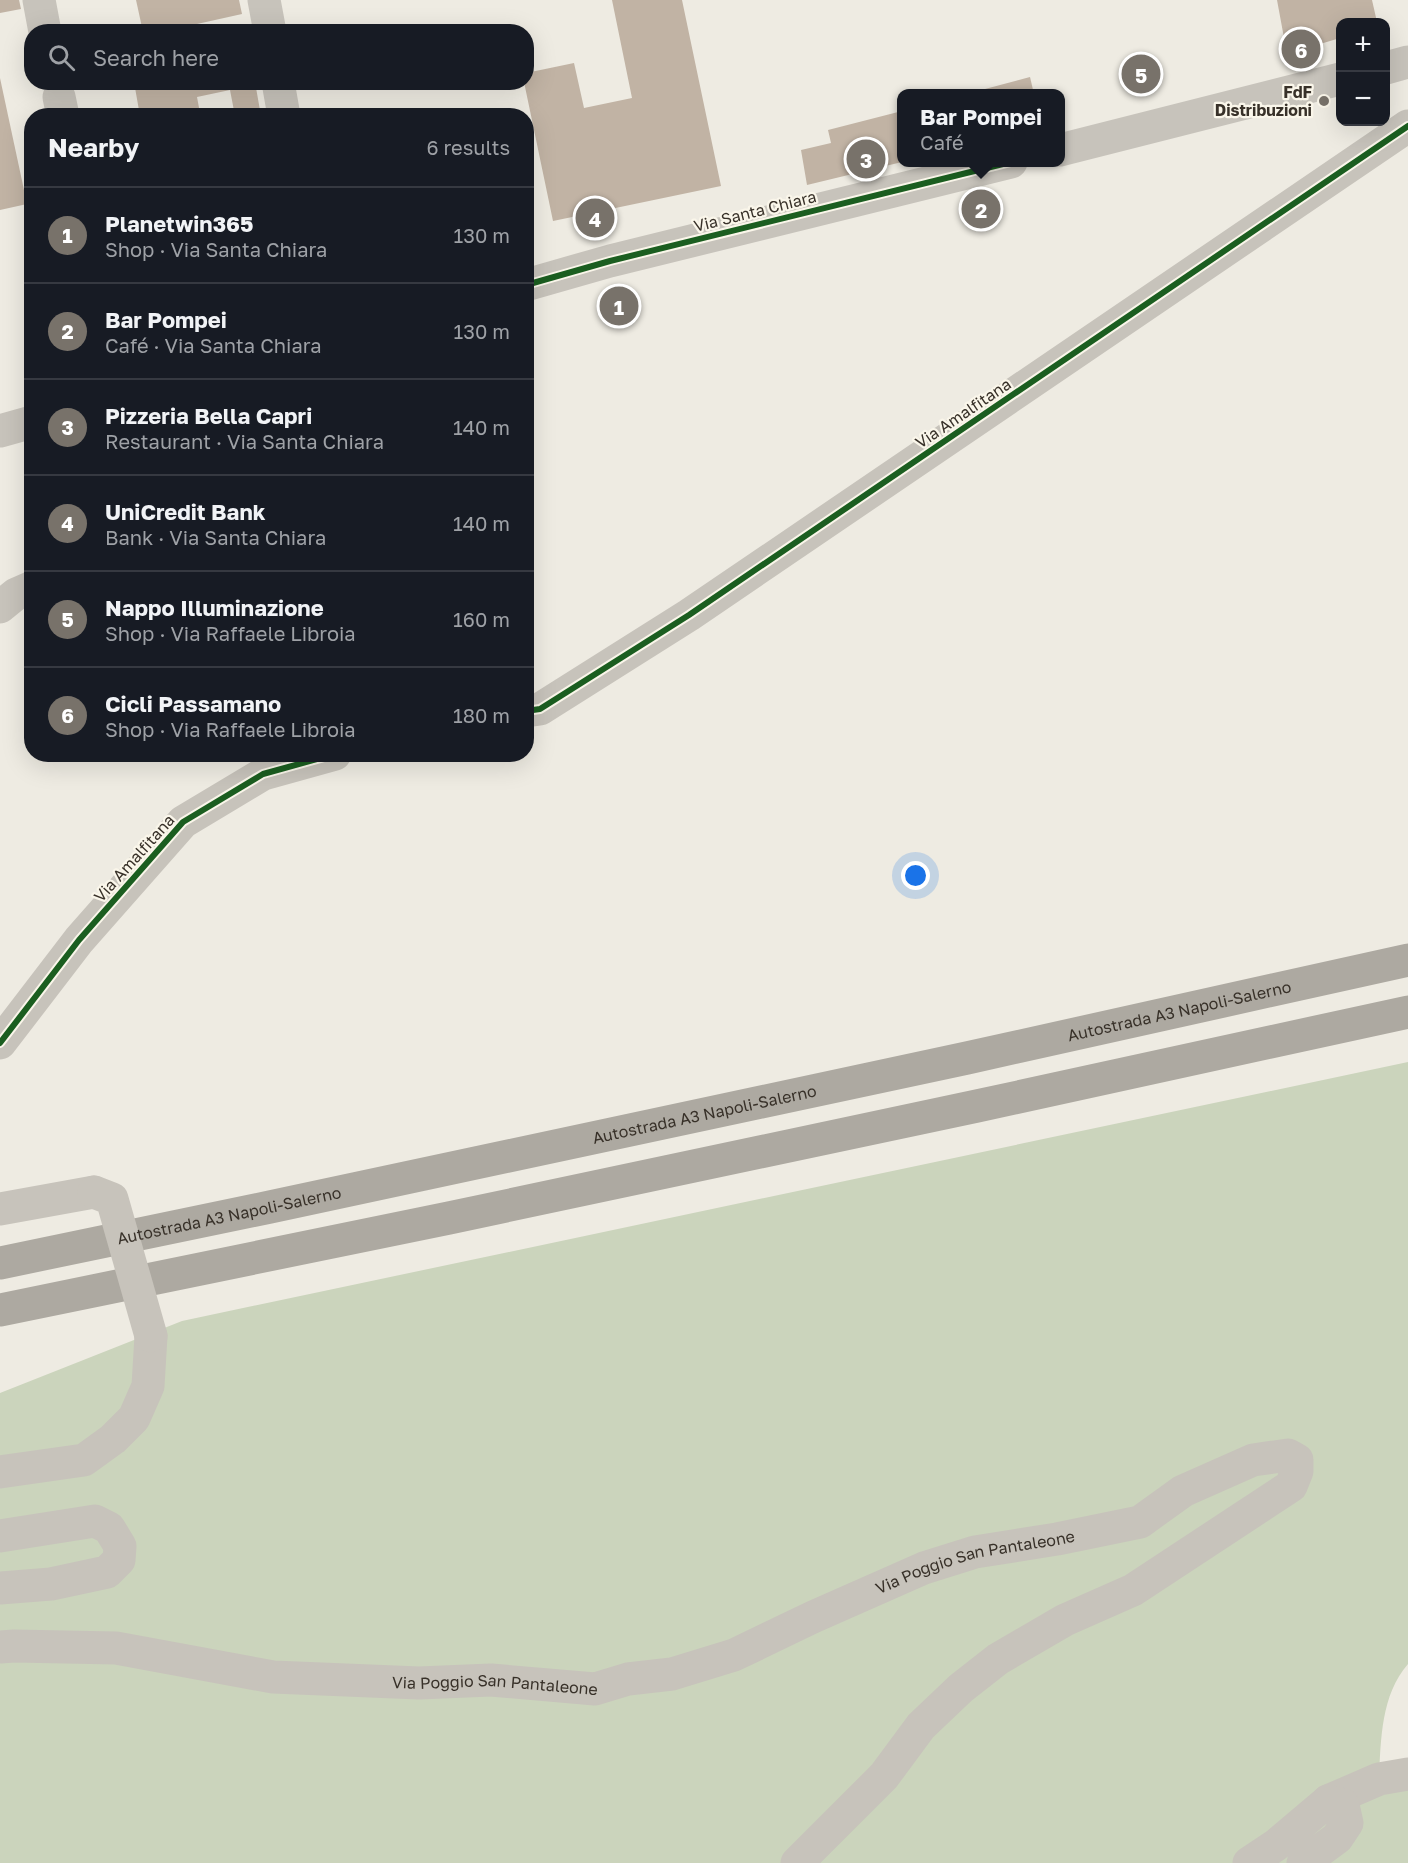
<!DOCTYPE html>
<html lang="en">
<head>
<meta charset="utf-8">
<style>
  body { margin:0; font-family:"Golos Text",sans-serif; background:#242831; color:#f1f3f6 }
  .controls { position:absolute; right:18px; top:18px; display:grid; overflow:hidden; border-radius:12px; box-shadow:0 6px 24px #0002 }
  .controls button { width:54px; height:54px; display:grid; place-items:center; padding:0; border:0; border-bottom:2px solid #363941; background:#171b24; color:#f1f3f6; font:30px sans-serif }
  .you { position:absolute; left:916px; top:876px; width:21px; height:21px; margin:-15px; border:4px solid #fff; border-radius:50%; background:#1a73e8; box-shadow:0 0 0 9px #1a73e833 }
  .badge { display:grid; place-items:center; width:39px; height:39px; border-radius:50%; background:#78726a; color:#fff; font-size:20px; font-weight:700 }
  .pin { position:absolute; translate:-50% -50%; border:3px solid #fff; box-shadow:0 2px 6px #0006 }
  .popup { position:absolute; left:897px; top:89px; width:168px; height:78px; box-sizing:border-box; display:grid; place-content:center; border-radius:12px; background:#171b24; filter:drop-shadow(0 2px 4px #0005); font-size:20px; white-space:nowrap; color:#9ea1a6 }
  .popup b { font-size:22px; color:#f1f3f6 }
  .popup::after { content:''; position:absolute; left:50%; top:100%; margin-left:-12px; border:12px solid transparent; border-top-color:#171b24 }
  .list { margin:0; padding:0; list-style:none }
  h2 { display:flex; justify-content:space-between; align-items:center; height:78px; margin:0; padding:0 24px; font-size:26px }
  h2 small { font-size:20px; font-weight:400; color:#9ea1a6 }
  .list li { display:grid; grid-template-columns:39px 1fr auto; gap:18px; align-items:center; box-sizing:border-box; height:96px; padding:0 24px; border-top:2px solid #363941 }
  .list b { display:block; font-size:22px; white-space:nowrap }
  .list p { margin:0; font-size:20px; white-space:nowrap; color:#9ea1a6 }
  .list em { font-size:20px; font-style:normal; color:#9ea1a6 }
  .icon { flex:none; width:33px; height:33px; fill:none; stroke:currentColor; stroke-width:2; stroke-linecap:round; stroke-linejoin:round }
  .map { position:relative; flex:none; width:1408px; height:1863px; overflow:hidden }
  .search { position:absolute; background:#171b24; box-shadow:0 6px 24px #0002; left:24px; top:24px; width:510px; height:66px; display:flex; align-items:center; gap:15px; box-sizing:border-box; padding:0 21px; border-radius:24px; color:#9ea1a6; font-size:22px }
  .panel { position:absolute; background:#171b24; box-shadow:0 6px 24px #0002; left:24px; top:108px; width:510px; height:654px; border-radius:24px }
  .map>svg:first-child { display:block }
  .green { fill:#cbd4bc }
  .building { fill:#c1b3a4 }
  .lines { fill:none; stroke-linecap:round; stroke-linejoin:round }
  .minor { stroke:#c7c3bb; stroke-width:33 }
  .highway { stroke:#ada9a1; stroke-width:33 }
  .minor-bridge { stroke:#c7c3bb; stroke-width:33 }
  .cycleway-casing { stroke:#faf6ea; stroke-width:10 }
  .cycleway { stroke:#1b5e20; stroke-width:6 }
  .poi-dot { fill:#78726a; stroke:#faf6ea; stroke-width:2 }
  .labels { text-anchor:middle; stroke-width:4.5; stroke-linejoin:round; paint-order:stroke }
  .poi-label { font-size:16px; font-weight:bold; fill:#383129; stroke:#faf6ea; text-anchor:end }
  .street-label { font-size:16px; fill:#383129; stroke:#faf6ea }
</style>
</head>
<body>
<div class="map">
<svg width="1408" height="1863" viewBox="0 0 1408 1863">
  <rect width="100%" height="100%" fill="#eeebe2"/>
  <!-- green -->
  <path class="green" d="M1408,1062V1664C1381,1695 1381,1739 1379,1778L1408,1770V1863H0V1393L182,1321Z"/>
  <!-- building -->
  <g class="building">
    <polygon points="0,0 19,0 21,9 0,13"/>
    <polygon points="136,0 239,0 242,14 161,32 143,32"/>
    <polygon points="612,0 682,0 721,186 553,221 524,82 526,82 526,73 574,63 584,108 632,98"/>
    <polygon points="1277,0 1372,0 1377,22 1340,22 1340,38 1287,54"/>
    <polygon points="1030,77 1034,94 970,94 970,93"/>
    <polygon points="0,78 27,204 0,210"/>
    <polygon points="134,82 255,82 261,116 235,116 230,90 197,97 200,113 190,116 140,116"/>
    <polygon points="902,111 902,162 807,185 801,150 831,143 828,130"/>
  </g>
  <g class="lines">
    <!-- minor -->
    <g class="minor">
      <polyline points="39,0 45,32"/>
      <polyline points="264,0 270,32"/>
      <polyline points="1386,68 1408,62"/>
      <polyline points="278,82 284,116"/>
      <polyline points="59,97 63,116"/>
      <polyline points="1060,150 1340,79"/>
      <polyline points="526,285 610,261 1011,162"/>
      <polyline points="0,431 32,422"/>
      <polyline points="0,607 16,594 32,587"/>
      <polyline points="526,711 540,709 689,615 1408,126"/>
      <polyline points="0,1043 79,940 183,822 263,774 335,754"/>
      <polyline points="0,1209 94,1192"/>
      <polyline points="0,1472 84,1460 113,1439 134,1418 148,1386 151,1336"/>
      <polyline points="0,1536 95,1521 109,1528 120,1546 119,1560 107,1572 51,1584 0,1588"/>
      <path id="s1" d="M0,1647L14,1646L116,1648L273,1677L419,1683L491,1680L595,1689L628,1679L672,1674L734,1655L813,1617L924,1568L975,1552L1057,1539L1140,1522L1183,1491L1253,1460L1288,1455L1297,1460V1471L1291,1486L1133,1590L1065,1620L998,1659L961,1688L921,1726L884,1776L797,1863"/>
      <polyline points="1328,1801 1379,1779 1408,1774"/>
      <polyline points="1249,1863 1276,1845 1328,1801 1343,1805 1347,1823 1337,1838 1303,1863"/>
    </g>
    <!-- highway -->
    <g class="highway">
      <path id="s2" d="M0,1263L270,1207L967,1058L1408,960"/>
      <polyline points="0,1310 449,1218 977,1106 1408,1012"/>
    </g>
    <!-- minor-bridge -->
    <polyline class="minor-bridge" points="94,1192 112,1199 151,1336"/>
    <defs>
      <g id="cycleway">
        <polyline points="526,285 610,261 1011,162"/>
        <polyline points="526,711 540,709 689,615 1408,126"/>
        <polyline points="0,1043 79,940 183,822 263,774 335,754"/>
      </g>
    </defs>
    <!-- cycleway casing -->
    <use href="#cycleway" class="cycleway-casing"/>
    <!-- cycleway -->
    <use href="#cycleway" class="cycleway"/>
  </g>
  <!-- markers -->
  <circle class="poi-dot" cx="1324" cy="101" r="6"/>
  <g class="labels">
    <!-- poi labels -->
    <g class="poi-label">
      <text x="1312" y="98">FdF<tspan x="1312" dy="18">Distribuzioni</tspan></text>
    </g>
    <!-- street labels -->
    <g class="street-label">
      <text transform="translate(755 211) rotate(-14)" y="6">Via Santa Chiara</text>
      <text transform="translate(963 413) rotate(-34)" y="6">Via Amalfitana</text>
      <text transform="translate(134 858) rotate(-48)" y="6">Via Amalfitana</text>
      <text dy="6" stroke="none"><textPath href="#s2" startOffset="1206">Autostrada A3 Napoli-Salerno</textPath></text>
      <text dy="6" stroke="none"><textPath href="#s2" startOffset="720">Autostrada A3 Napoli-Salerno</textPath></text>
      <text dy="6" stroke="none"><textPath href="#s2" startOffset="234">Autostrada A3 Napoli-Salerno</textPath></text>
      <text dy="6" stroke="none"><textPath href="#s1" startOffset="1002">Via Poggio San Pantaleone</textPath></text>
      <text dy="6" stroke="none"><textPath href="#s1" startOffset="498">Via Poggio San Pantaleone</textPath></text>
    </g>
  </g>
</svg>
<div class="controls">
<button>+</button>
<button>−</button>
</div>
<div class="you"></div>
<div class="pin badge" style="left:619px;top:306px">1</div>
<div class="pin badge" style="left:981px;top:209px">2</div>
<div class="popup"><b>Bar Pompei</b>Café</div>
<div class="pin badge" style="left:866px;top:159px">3</div>
<div class="pin badge" style="left:595px;top:218px">4</div>
<div class="pin badge" style="left:1141px;top:74px">5</div>
<div class="pin badge" style="left:1301px;top:49px">6</div>
<div class="search"><svg class="icon" aria-label="search" viewBox="0 0 24 24"><circle cx="10" cy="10" r="6"/><path d="M15 15l6 6"/></svg>Search here</div>
<section class="panel">
<h2>Nearby<small>6 results</small></h2>
<ul class="list">
<li><span class="badge">1</span><div><b>Planetwin365</b><p>Shop · Via Santa Chiara</p></div><em>130 m</em></li>
<li><span class="badge">2</span><div><b>Bar Pompei</b><p>Café · Via Santa Chiara</p></div><em>130 m</em></li>
<li><span class="badge">3</span><div><b>Pizzeria Bella Capri</b><p>Restaurant · Via Santa Chiara</p></div><em>140 m</em></li>
<li><span class="badge">4</span><div><b>UniCredit Bank</b><p>Bank · Via Santa Chiara</p></div><em>140 m</em></li>
<li><span class="badge">5</span><div><b>Nappo Illuminazione</b><p>Shop · Via Raffaele Libroia</p></div><em>160 m</em></li>
<li><span class="badge">6</span><div><b>Cicli Passamano</b><p>Shop · Via Raffaele Libroia</p></div><em>180 m</em></li>
</ul>
</section>
</div>
</body>
</html>
